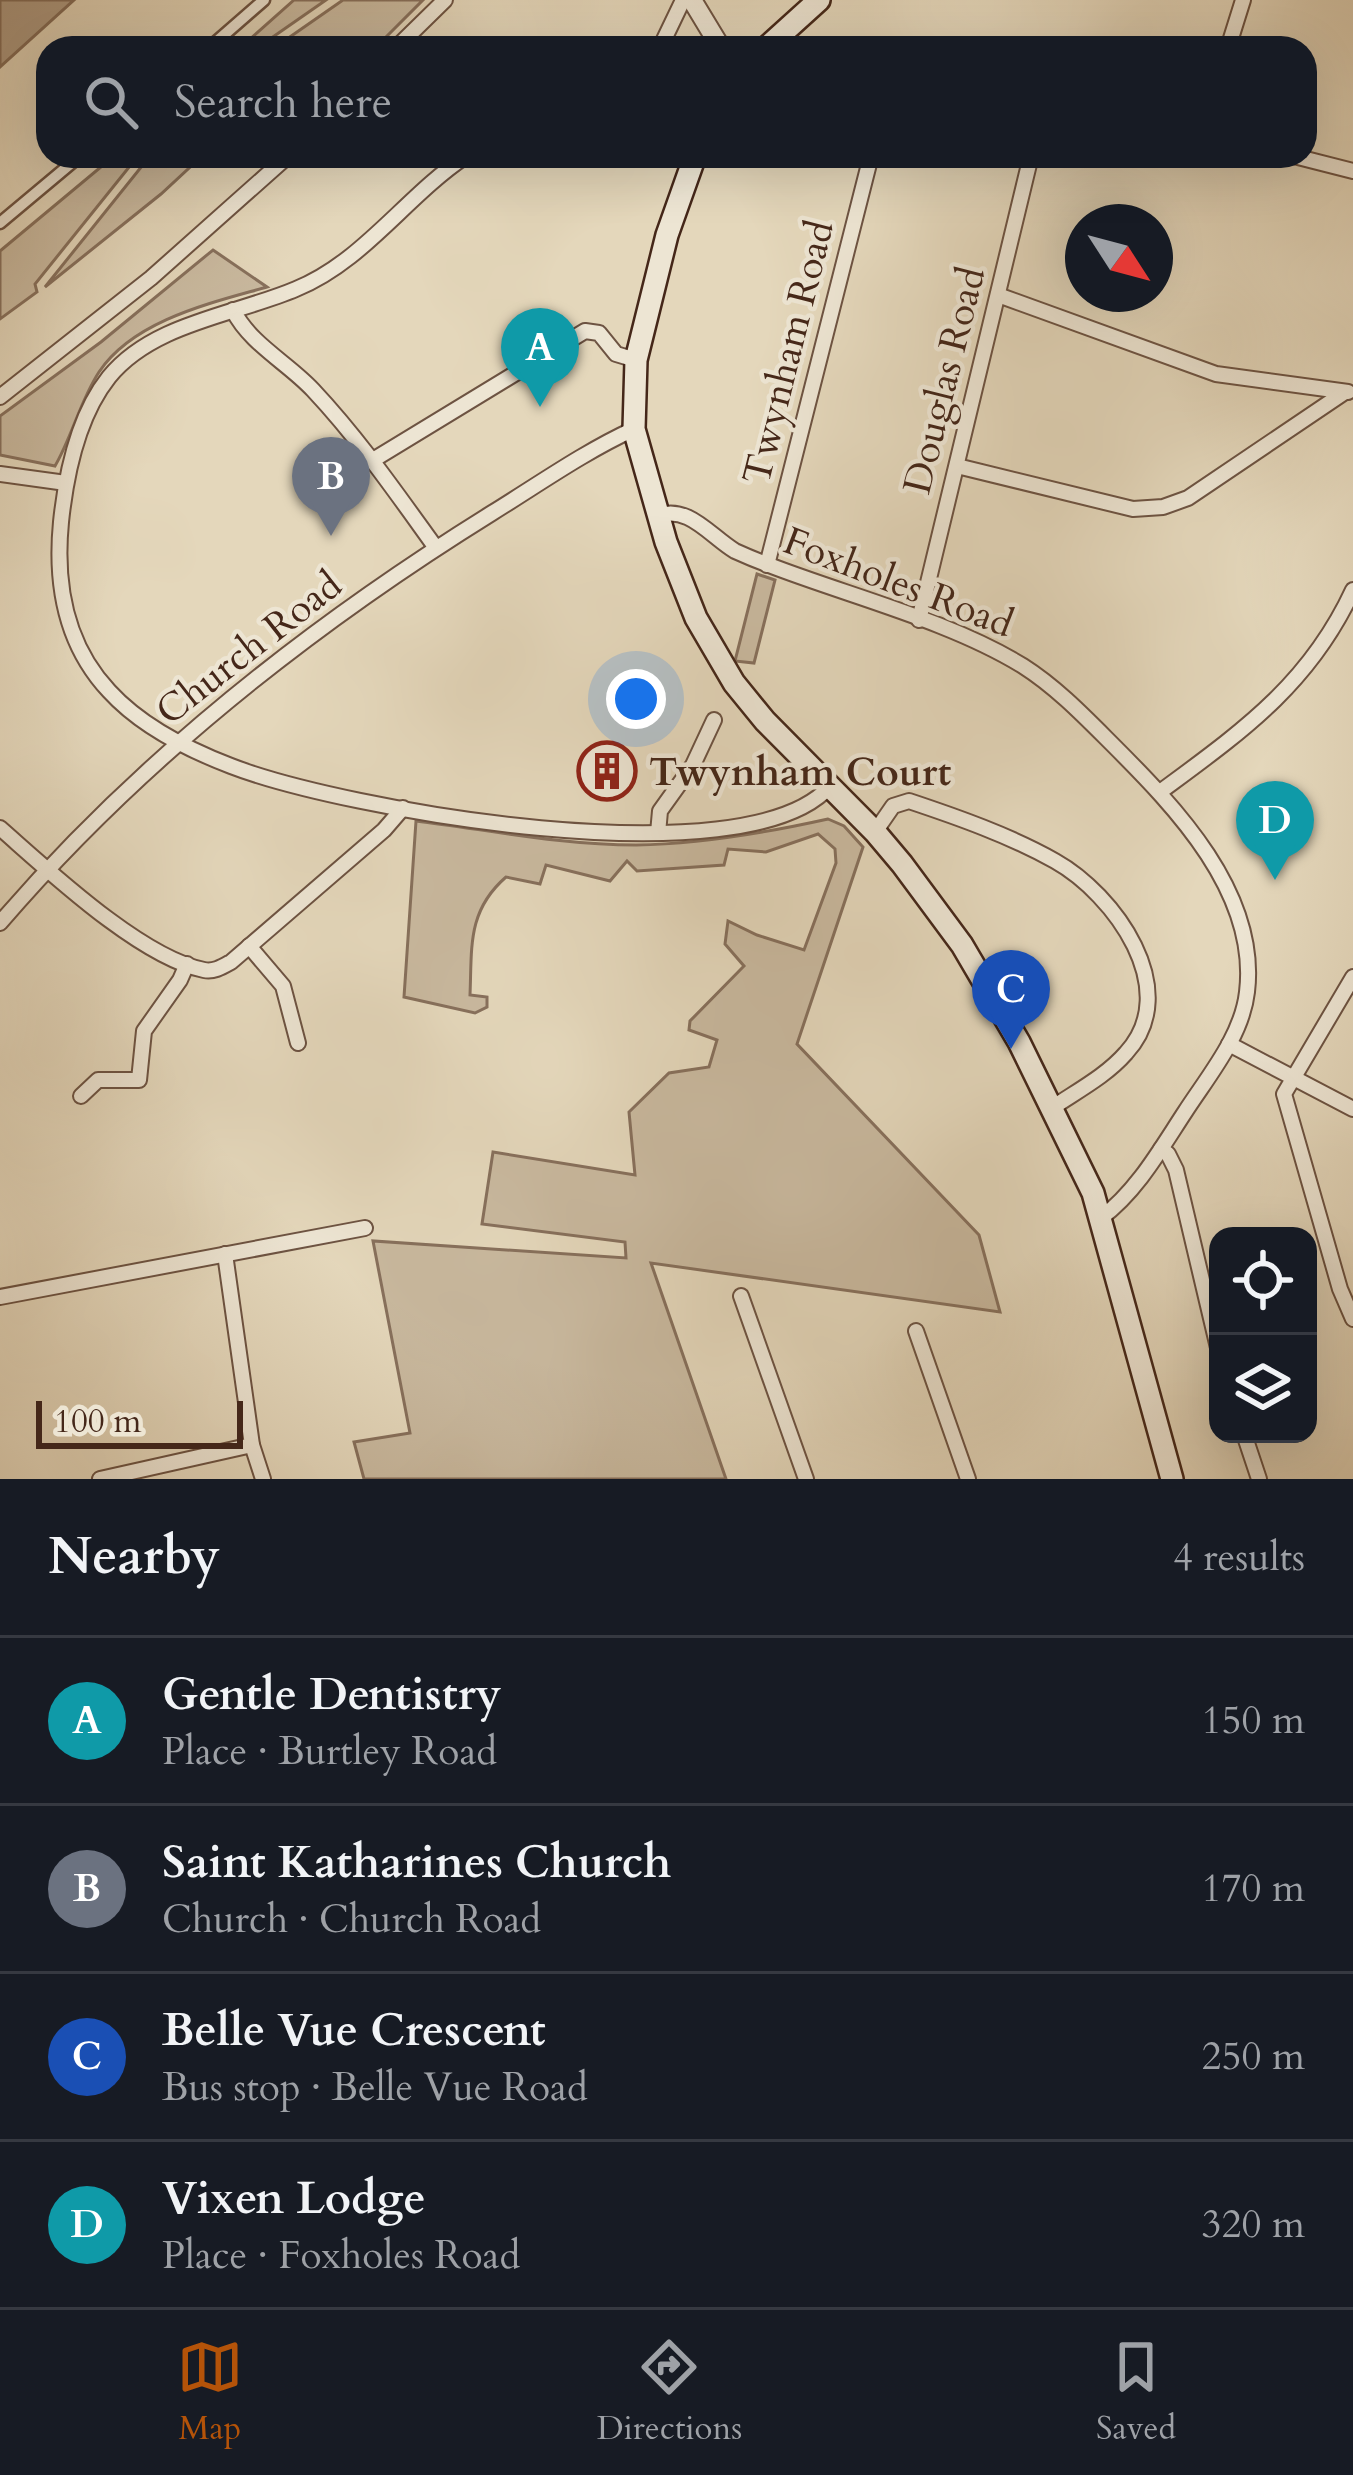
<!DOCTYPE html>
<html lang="en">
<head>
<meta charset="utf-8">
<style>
  body { margin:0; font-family:Cardo,serif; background:#20242c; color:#f1f3f6 }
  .controls { position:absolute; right:36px; bottom:36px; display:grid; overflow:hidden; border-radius:24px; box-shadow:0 12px 48px #0002 }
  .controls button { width:108px; height:108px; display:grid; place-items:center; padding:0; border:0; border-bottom:3px solid #363941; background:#171b24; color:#f1f3f6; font:60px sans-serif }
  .compass { position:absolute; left:1065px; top:204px; width:108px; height:108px; border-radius:50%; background:#171b24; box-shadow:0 12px 48px #0002; rotate:126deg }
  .scale { position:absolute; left:36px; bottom:30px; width:207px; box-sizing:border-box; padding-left:12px; border:6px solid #452719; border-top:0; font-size:33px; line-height:42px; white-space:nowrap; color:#452719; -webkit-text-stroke:9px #ede5d3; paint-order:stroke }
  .you { position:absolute; left:636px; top:699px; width:42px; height:42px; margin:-30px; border:9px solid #fff; border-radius:50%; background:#1a73e8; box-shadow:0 0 0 18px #1a73e833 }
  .badge { display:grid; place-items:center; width:78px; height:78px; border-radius:50%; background:#b45309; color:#fff; font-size:39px; font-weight:700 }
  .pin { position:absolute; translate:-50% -99px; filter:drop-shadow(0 3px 6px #0008) }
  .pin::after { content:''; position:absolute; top:63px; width:42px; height:36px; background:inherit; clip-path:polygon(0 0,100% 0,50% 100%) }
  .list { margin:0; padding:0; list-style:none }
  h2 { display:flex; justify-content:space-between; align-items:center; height:156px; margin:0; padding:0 48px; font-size:51px }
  h2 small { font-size:39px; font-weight:400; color:#9ea1a6 }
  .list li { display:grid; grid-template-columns:78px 1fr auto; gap:36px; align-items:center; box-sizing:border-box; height:168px; padding:0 48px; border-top:3px solid #363941 }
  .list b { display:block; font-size:45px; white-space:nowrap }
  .list p { margin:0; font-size:39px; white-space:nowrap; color:#9ea1a6 }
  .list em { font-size:39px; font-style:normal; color:#9ea1a6 }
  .icon { flex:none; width:66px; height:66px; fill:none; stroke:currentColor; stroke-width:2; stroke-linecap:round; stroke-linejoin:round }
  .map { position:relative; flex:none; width:1353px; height:1479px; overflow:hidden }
  .search { position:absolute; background:#171b24; box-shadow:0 12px 48px #0002; left:36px; right:36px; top:36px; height:132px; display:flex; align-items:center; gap:30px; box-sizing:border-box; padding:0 42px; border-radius:36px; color:#9ea1a6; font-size:45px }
  .sheet { height:828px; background:#171b24 }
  nav { display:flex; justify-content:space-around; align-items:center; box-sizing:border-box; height:168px; border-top:3px solid #363941; background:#171b24; font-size:33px; color:#9ea1a6 }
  nav a { display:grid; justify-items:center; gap:6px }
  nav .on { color:#b45309 }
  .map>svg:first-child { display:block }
  .green { fill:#c9b99f; stroke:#87705c; stroke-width:3 }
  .water { fill:#ae9b84; stroke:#846d59; stroke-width:3 }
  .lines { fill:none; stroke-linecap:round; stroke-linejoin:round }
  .pedestrian-casing { stroke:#6d5342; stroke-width:15 }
  .minor-casing { stroke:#6d5342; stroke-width:18 }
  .tertiary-casing { stroke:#6d5342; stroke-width:22 }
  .secondary-casing { stroke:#452719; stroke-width:26 }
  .pedestrian { stroke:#ede5d3; stroke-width:10 }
  .minor { stroke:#ede5d3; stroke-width:14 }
  .tertiary { stroke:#ede5d3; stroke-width:18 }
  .secondary { stroke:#ede5d3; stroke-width:21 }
  .labels { text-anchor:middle; stroke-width:9; stroke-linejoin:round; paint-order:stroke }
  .street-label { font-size:39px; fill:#452719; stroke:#ede5d3 }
  .poi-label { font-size:39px; font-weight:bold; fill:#452719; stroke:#ede5d3; text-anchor:start }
</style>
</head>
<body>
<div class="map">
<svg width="1353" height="1479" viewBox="0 0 1353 1479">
  <rect width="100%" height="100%" fill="#e4d7bb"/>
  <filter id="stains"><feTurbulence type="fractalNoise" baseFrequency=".00167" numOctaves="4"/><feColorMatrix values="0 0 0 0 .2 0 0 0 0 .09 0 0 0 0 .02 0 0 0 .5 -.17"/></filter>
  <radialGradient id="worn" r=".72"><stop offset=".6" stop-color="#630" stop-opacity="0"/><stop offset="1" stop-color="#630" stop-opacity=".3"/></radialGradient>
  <!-- green -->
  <g class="green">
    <polygon points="294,0 326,0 257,48 240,48"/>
    <polygon points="343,0 423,0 375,48 274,48"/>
    <polygon points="114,156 138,156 35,284 37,292 0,319 0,251"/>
    <polygon points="150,156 202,156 161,194 45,287"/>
    <path d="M213,250L267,287C211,303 134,320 99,372C80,401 72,437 55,466L0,455V416L101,342Z"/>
    <polygon points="757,574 775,580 754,663 735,661"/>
    <path d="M828,819L844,826L863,847L797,1044L979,1235L1000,1312L651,1263L726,1479H364L354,1442L410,1433L373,1241L626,1258L625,1242L482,1224L493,1152L635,1175L629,1112L669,1073L709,1067L717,1040L689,1030L690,1021L744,966L725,944L728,921L757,935L804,950L836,863L835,849L818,834L766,852L728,849L724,865L637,871L627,861L610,881L546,865L540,884L506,877C467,911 472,947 470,995L487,997V1007L475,1013L404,997L416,821C489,830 563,845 636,845C700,844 765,833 828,819Z"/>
  </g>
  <!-- water -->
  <polygon class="water" points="0,0 74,0 0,67"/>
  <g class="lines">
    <defs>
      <g id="pedestrian">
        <polyline points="209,48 264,0"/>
        <polyline points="0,223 80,156"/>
      </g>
      <g id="minor">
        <polyline points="396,48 445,0"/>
        <polyline points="660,48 683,0"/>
        <polyline points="1228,48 1243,0"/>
        <path d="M466,156C406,196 363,262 296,289C235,315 153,323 109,377C78,416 66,474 61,522C55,583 65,644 109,691C140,725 189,750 231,766C342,809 746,882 830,786"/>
        <polyline points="1294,156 1353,171"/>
        <polyline points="998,295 1216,374 1348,392"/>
        <path d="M233,310C250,344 288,363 313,390C359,439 397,494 436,548"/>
        <polyline points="0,397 151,278 288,156"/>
        <polyline points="373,460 585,331 599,333 616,354 636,360"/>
        <polyline points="957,466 1133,509 1163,507 1188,498 1345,392"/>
        <polyline points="0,474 66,483"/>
        <path d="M657,516C688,504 710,536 735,551C746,556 758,561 769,565C849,596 950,621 1023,666C1056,687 1084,716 1112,744C1175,807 1259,893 1247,992C1242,1036 1209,1075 1185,1112C1160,1150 1137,1191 1101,1218"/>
        <polyline points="767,565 871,156"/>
        <polyline points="919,620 1031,156"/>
        <path d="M1160,792C1241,732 1309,685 1353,590"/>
        <path d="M0,828C48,870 141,958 204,970C214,972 222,967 231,962L384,830L403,808"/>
        <path d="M875,832L893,806L909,801C957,817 1011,836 1055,861C1114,894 1184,990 1126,1053C1106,1076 1077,1091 1052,1108"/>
        <polyline points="658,833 660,811 693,765 714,720"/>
        <path d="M0,923C139,761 310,626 492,513C539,484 584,452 634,429"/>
        <polyline points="249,946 283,986 298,1043"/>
        <polyline points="1353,977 1284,1094 1340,1289 1353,1319"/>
        <polyline points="1229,1044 1353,1109"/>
        <polyline points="81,1096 98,1080 139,1080 144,1031 180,980 187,964"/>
        <polyline points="1161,1149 1168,1154 1176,1170 1218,1348"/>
        <polyline points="225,1254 252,1445 263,1479"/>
        <polyline points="741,1296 806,1479"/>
        <polyline points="0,1297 365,1228"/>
        <polyline points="916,1331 968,1479"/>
        <polyline points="1244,1434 1259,1479"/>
        <polyline points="100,1479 252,1445"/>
      </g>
      <polyline id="tertiary" points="692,0 721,48"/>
      <g id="secondary">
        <polyline points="766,48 819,0"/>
        <polyline points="695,156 667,235 636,360 634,429 666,542 696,618 734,683 765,721 875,832 902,864 962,945 1019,1042 1093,1193 1172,1479"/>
      </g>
    </defs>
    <!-- pedestrian casing -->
    <use href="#pedestrian" class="pedestrian-casing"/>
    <!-- minor casing -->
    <use href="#minor" class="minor-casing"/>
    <!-- tertiary casing -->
    <use href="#tertiary" class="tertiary-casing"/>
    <!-- secondary casing -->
    <use href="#secondary" class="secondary-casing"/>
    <!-- pedestrian -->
    <use href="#pedestrian" class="pedestrian"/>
    <!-- minor -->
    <use href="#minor" class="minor"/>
    <!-- tertiary -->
    <use href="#tertiary" class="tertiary"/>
    <!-- secondary -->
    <use href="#secondary" class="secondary"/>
  </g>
  <!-- icons -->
  <defs>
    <symbol id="building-ring" viewBox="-11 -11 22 22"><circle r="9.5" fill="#ede5d3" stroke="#8f2418" stroke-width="1.5"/><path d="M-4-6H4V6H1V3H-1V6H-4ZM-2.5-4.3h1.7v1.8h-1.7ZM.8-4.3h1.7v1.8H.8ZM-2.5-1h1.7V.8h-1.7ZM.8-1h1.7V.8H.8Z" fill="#8f2418"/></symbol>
  </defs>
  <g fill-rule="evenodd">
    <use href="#building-ring" x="574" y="738" width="66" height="66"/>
  </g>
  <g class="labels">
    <!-- street labels -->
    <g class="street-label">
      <text transform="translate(787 352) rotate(-76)" y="14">Twynham Road</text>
      <text transform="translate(943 380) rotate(-76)" y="14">Douglas Road</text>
      <text transform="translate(899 581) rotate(21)" y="14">Foxholes Road</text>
      <text transform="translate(248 647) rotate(-38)" y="14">Church Road</text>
    </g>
    <!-- poi labels -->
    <g class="poi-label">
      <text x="649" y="785">Twynham Court</text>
    </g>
  </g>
  <rect width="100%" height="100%" filter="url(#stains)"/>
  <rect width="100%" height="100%" fill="url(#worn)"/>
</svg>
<div class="controls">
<button><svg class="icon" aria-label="locate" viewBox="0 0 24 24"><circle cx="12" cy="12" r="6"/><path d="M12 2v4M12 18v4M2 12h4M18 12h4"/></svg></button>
<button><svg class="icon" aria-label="layers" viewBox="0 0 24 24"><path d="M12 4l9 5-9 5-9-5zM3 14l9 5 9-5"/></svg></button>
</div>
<svg class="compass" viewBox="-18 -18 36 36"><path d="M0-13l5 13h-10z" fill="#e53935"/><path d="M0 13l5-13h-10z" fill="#9ea1a6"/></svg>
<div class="scale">100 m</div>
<div class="you"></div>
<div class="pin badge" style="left:540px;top:407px;background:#0f9aa8">A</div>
<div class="pin badge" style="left:331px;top:536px;background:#6b7280">B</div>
<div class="pin badge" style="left:1011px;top:1049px;background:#1a4fb4">C</div>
<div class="pin badge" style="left:1275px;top:880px;background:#0f9aa8">D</div>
<div class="search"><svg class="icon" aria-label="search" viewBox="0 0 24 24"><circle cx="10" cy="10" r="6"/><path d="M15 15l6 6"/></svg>Search here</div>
</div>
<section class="sheet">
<h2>Nearby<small>4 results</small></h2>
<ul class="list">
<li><span class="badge" style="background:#0f9aa8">A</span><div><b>Gentle Dentistry</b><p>Place · Burtley Road</p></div><em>150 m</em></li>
<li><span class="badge" style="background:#6b7280">B</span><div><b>Saint Katharines Church</b><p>Church · Church Road</p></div><em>170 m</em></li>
<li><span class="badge" style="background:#1a4fb4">C</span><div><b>Belle Vue Crescent</b><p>Bus stop · Belle Vue Road</p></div><em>250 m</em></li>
<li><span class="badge" style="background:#0f9aa8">D</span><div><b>Vixen Lodge</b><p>Place · Foxholes Road</p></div><em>320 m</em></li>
</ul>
</section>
<nav>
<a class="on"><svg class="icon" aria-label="map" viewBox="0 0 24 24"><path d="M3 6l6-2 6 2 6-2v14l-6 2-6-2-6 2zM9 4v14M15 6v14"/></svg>Map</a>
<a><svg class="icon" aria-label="directions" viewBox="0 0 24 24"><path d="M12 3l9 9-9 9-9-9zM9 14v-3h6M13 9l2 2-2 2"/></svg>Directions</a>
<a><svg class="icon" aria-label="saved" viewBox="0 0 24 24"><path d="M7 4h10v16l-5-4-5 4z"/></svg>Saved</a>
</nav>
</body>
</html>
